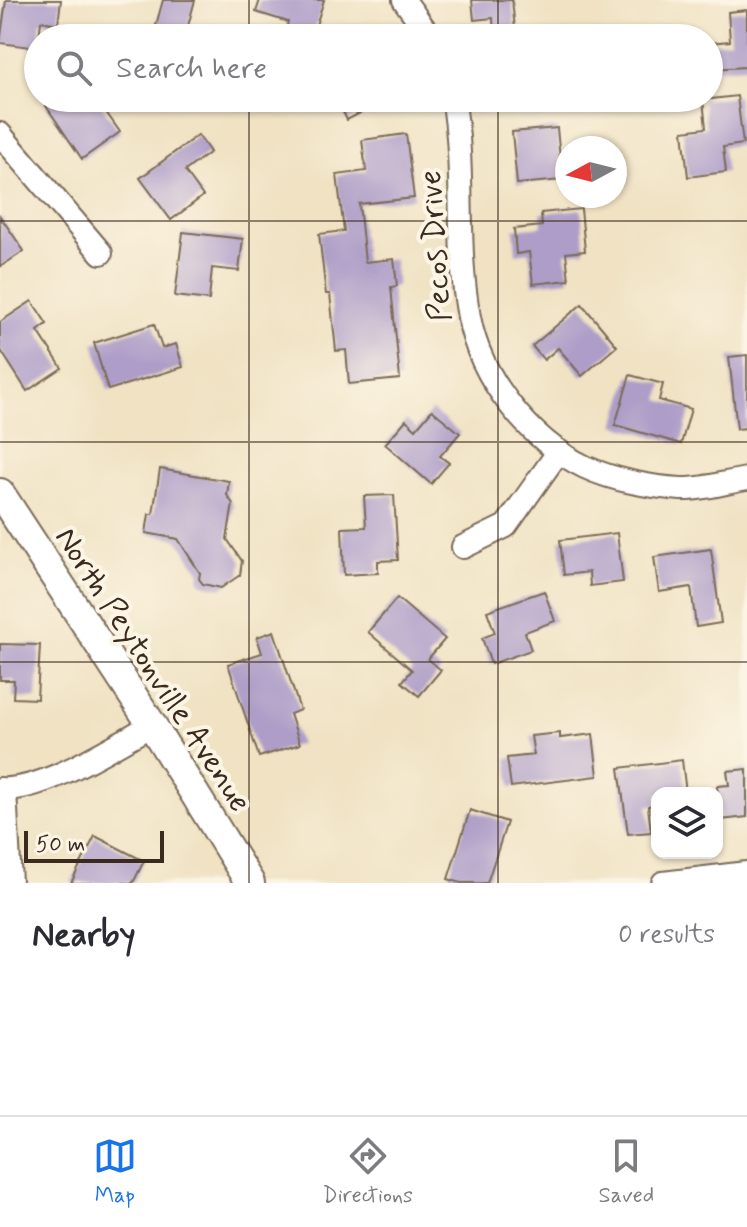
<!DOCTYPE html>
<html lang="en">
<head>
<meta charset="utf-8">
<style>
  body { margin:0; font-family:Mynerve,sans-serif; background:#f2f2f3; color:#2b2b33 }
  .controls { position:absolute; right:24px; bottom:24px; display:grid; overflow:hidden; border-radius:16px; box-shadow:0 2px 6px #0004 }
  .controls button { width:72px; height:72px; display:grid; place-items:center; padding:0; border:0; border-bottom:2px solid #e1e1e2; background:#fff; color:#2b2b33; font:40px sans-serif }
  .compass { position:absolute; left:555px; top:136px; width:72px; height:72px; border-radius:50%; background:#fff; box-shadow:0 2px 6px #0004; rotate:263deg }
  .scale { position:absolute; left:24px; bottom:20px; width:140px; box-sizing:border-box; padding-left:8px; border:4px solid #3b2a1e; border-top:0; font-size:22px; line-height:28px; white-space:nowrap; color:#3b2a1e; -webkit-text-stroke:6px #fcf5e5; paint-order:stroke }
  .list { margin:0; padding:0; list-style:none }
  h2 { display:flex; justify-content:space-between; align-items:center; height:104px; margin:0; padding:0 32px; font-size:34px }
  h2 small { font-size:26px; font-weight:400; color:#7c7c81 }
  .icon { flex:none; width:44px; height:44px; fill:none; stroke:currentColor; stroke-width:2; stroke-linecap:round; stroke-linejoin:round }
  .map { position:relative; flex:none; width:747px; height:883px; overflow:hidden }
  .search { position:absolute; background:#fff; box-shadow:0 2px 6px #0004; left:24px; right:24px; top:24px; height:88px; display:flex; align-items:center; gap:20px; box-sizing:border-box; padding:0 28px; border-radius:44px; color:#7c7c81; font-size:30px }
  .sheet { height:232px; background:#fff }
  nav { display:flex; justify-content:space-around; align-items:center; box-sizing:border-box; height:112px; border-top:2px solid #e1e1e2; background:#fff; font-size:22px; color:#7c7c81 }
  nav a { display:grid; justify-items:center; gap:4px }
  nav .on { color:#1a73e8 }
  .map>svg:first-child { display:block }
  .building { fill:#ad9dc8 }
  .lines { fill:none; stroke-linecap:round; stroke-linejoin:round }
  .minor-casing { stroke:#7a6a58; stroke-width:26 }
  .tertiary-casing { stroke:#7a6a58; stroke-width:32 }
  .minor { stroke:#fff; stroke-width:22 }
  .tertiary { stroke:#fff; stroke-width:28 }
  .grid { fill:none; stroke:#3b2a1e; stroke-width:2; stroke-opacity:0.55 }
  .labels { text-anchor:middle; stroke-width:8; stroke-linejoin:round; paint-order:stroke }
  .street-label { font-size:32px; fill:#3b2a1e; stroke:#fcf5e5 }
</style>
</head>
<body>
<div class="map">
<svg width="747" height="883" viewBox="0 0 747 883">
  <rect width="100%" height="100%" fill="#fcf5e5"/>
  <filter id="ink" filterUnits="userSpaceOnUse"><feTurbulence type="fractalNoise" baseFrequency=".0125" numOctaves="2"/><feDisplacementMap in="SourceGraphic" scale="16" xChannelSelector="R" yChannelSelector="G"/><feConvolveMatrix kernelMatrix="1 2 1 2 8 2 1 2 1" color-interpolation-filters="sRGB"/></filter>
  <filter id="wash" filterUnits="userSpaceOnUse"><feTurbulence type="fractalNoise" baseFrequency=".006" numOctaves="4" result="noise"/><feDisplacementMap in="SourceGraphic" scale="32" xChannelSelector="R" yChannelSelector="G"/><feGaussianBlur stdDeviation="1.8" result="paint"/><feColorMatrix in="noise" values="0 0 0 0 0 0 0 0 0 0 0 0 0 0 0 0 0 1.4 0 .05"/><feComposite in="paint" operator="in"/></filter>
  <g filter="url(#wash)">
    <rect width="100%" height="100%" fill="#f0e2c3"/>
    <g id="blocks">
      <!-- building -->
      <g class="building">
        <polygon points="6,0 61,0 58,24 41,21 38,48 0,43"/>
        <polygon points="163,0 195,0 185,37 155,29"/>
        <polygon points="260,0 324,0 312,38 283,38 288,22 256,12"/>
        <polygon points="472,0 512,0 516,38 494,38 493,18 474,20"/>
        <polygon points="747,10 747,67 709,69 709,43 730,41 728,12"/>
        <polygon points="737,96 743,144 723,147 726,172 688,177 683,131 706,128 703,100"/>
        <polygon points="58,98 96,98 120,132 82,159 46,106"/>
        <polygon points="336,98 389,98 347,120"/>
        <polygon points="557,128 562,180 517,184 512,132"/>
        <polygon points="406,134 414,198 359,204 365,262 394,259 397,286 391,287 400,379 349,384 346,350 336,351 330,294 326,294 319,234 344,231 337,175 366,171 362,140"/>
        <polygon points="198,135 210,152 185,171 203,196 171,220 140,178"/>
        <polygon points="581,209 585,251 566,253 569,280 533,284 529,252 516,254 514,229 542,226 541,213"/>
        <polygon points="0,216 24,251 0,267"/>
        <polygon points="183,232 243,239 239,271 212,268 209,300 175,296"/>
        <polygon points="32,301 47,324 38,331 62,368 27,391 0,349 0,322"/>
        <polygon points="582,304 617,346 582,376 558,348 544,360 532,346"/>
        <polygon points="154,324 162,348 176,344 183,367 108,390 94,343"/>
        <polygon points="747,355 747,428 737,429 729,357"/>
        <polygon points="630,375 663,384 659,400 691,409 681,444 615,425"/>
        <polygon points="432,410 460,433 440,456 449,463 431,484 385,444 406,420 416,429"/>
        <polygon points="160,469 229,481 227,495 233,504 227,539 242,561 240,575 221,588 203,584 199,579 200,573 178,539 146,533 149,514 153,514"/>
        <polygon points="394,495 398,560 378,561 378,573 344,575 342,528 366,527 364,496"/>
        <polygon points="617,533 623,582 590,586 589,572 564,575 560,540"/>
        <polygon points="711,549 721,623 696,627 691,587 659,592 654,557"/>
        <polygon points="544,591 555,621 525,632 531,650 491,664 482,638 495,633 487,611"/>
        <polygon points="397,598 445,639 428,659 441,670 419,696 402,682 412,670 368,632"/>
        <polygon points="274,631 300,710 290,714 300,744 259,757 228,664 262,653 257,637"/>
        <polygon points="0,644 40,645 37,699 13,698 14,680 0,680"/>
        <polygon points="560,733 560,738 593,734 598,776 511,787 507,758 534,755 531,736"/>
        <polygon points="682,760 686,793 657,793 657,804 648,806 651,832 628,834 619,768"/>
        <polygon points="747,769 747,817 721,820 717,786 729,785 727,771"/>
        <polygon points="470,810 507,822 487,883 461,883 448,879"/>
        <polygon points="95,836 144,861 133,883 71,883"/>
      </g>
    </g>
  </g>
  <g filter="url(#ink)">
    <use href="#blocks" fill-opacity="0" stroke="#7a6a58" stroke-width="2"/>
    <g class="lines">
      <defs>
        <g id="minor">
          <polyline points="404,0 431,38"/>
          <path d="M453,98C466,170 455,245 469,317C480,378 529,440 585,467C613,480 650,487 681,489C702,490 726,482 747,479"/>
          <polyline points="0,134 101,253"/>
          <polyline points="463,547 506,526 559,451"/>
          <path d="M0,789C44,792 112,746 152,725"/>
          <polyline points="5,790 10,883"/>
          <polyline points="663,883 747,873"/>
        </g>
        <polyline id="tertiary" points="0,493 152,725 250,883"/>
      </defs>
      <!-- minor casing -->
      <use href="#minor" class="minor-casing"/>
      <!-- tertiary casing -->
      <use href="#tertiary" class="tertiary-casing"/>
      <!-- minor -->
      <use href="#minor" class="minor"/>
      <!-- tertiary -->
      <use href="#tertiary" class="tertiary"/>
    </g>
  </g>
  <!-- grid -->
  <path class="grid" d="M249,0V38M498,0V38M249,98V883M498,98V883M0,221H747M0,442H747M0,662H747"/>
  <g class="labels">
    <!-- street labels -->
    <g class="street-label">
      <text transform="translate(434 246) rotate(-94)" y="11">Pecos Drive</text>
      <text transform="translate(154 669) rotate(57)" y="11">North Peytonville Avenue</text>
    </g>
  </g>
</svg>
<div class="controls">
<button><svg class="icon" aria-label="layers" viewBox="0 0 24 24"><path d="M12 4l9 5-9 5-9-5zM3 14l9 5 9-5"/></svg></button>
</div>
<svg class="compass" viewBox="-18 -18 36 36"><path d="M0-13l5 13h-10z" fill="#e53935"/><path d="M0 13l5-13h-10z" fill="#7c7c81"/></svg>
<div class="scale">50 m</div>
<div class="search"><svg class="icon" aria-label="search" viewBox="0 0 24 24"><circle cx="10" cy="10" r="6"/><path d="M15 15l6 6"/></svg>Search here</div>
</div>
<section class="sheet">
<h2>Nearby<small>0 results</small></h2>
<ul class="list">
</ul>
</section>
<nav>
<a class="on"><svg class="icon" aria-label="map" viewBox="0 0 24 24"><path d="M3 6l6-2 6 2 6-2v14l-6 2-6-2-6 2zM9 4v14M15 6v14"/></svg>Map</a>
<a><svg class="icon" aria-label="directions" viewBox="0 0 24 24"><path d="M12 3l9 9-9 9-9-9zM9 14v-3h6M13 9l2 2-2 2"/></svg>Directions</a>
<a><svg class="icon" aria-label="saved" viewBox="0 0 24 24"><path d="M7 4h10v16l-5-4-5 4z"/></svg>Saved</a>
</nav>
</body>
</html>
